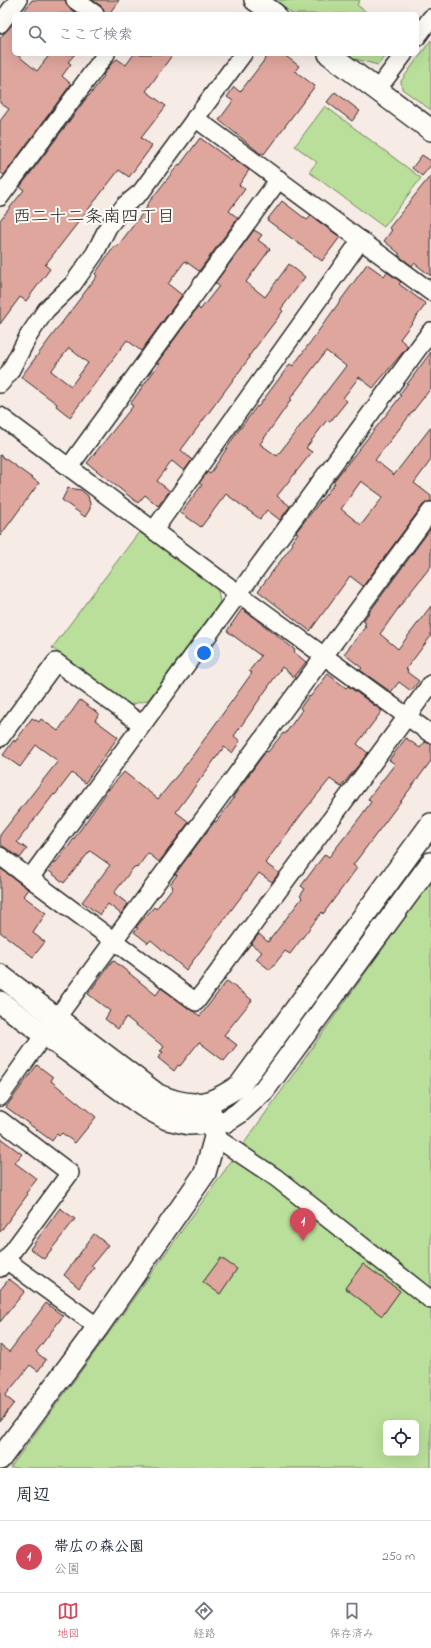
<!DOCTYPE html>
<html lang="ja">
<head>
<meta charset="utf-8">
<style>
  body { margin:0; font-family:"Indie Flower","Klee One",sans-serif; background:#f2f2f3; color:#1f2937 }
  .controls { position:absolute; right:12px; bottom:12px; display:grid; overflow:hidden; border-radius:6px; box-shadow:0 4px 16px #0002 }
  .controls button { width:36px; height:36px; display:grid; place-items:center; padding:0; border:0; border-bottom:1px solid #e0e1e3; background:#fff; color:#1f2937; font:20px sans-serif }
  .you { position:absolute; left:204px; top:653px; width:14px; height:14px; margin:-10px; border:3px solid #fff; border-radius:50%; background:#1a73e8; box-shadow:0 0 0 6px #1a73e833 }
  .badge { display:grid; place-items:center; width:26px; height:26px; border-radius:50%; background:#d1495b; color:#fff; font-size:13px; font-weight:700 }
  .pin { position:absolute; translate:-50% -33px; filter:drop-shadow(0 1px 2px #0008) }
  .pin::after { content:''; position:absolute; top:21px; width:14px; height:12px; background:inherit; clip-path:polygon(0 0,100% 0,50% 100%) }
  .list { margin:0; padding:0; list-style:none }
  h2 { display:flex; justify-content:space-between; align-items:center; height:52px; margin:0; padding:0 16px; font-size:17px }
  h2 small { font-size:13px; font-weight:400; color:#747a83 }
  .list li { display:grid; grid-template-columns:26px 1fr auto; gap:12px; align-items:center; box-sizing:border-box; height:72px; padding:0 16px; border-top:1px solid #e0e1e3 }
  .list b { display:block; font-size:15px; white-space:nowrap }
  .list p { margin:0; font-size:13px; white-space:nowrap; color:#747a83 }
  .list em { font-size:13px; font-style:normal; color:#747a83 }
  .icon { flex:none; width:22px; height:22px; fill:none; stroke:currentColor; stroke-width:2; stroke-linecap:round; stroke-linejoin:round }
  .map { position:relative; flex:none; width:431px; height:1468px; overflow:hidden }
  .search { position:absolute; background:#fff; box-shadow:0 4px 16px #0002; left:12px; right:12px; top:12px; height:44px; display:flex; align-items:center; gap:10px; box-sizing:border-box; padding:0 14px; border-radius:6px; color:#747a83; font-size:15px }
  .sheet { height:124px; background:#fff }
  nav { display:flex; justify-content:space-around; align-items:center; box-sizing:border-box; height:56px; border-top:1px solid #e0e1e3; background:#fff; font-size:11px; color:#747a83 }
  nav a { display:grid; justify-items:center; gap:2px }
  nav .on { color:#d1495b }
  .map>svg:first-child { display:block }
  .green { fill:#b9df9a; stroke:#728562; fill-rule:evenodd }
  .building { fill:#dfa69d; stroke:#2b2b2b; fill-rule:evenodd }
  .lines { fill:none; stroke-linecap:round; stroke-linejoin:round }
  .minor-casing { stroke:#2b2b2b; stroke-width:20 }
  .tertiary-casing { stroke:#2b2b2b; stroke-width:24 }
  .minor { stroke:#fdfcf7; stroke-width:17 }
  .tertiary { stroke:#fdfcf7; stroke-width:21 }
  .labels { text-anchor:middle; stroke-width:4; stroke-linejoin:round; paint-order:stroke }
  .neighbourhood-label { font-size:18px; fill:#2b2b2b; stroke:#fdfcf7 }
</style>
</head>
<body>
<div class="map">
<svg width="431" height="1468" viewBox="0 0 431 1468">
  <rect width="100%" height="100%" fill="#f7ebe5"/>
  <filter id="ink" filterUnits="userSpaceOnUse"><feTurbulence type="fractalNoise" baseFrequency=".025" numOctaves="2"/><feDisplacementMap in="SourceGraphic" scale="8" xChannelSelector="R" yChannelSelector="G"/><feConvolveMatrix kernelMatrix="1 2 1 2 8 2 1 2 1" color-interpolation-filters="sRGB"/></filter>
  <g filter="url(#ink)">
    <!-- green -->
    <g class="green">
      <polygon points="273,0 360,0 357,5 369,14 293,14"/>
      <polygon points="431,40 431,110 402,89 401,81"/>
      <polygon points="348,54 386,54 378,65 355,59"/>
      <polygon points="325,106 421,178 384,227 309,172 317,162 295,146"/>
      <polygon points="139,532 217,586 220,602 148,700 130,705 52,648"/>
      <path d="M431,881V1468H10L106,1337ZM386,1423H416V1453H386Z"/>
    </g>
    <!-- building -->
    <g class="building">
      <polygon points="32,0 65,0 69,8 78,14 22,14"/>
      <polygon points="92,0 119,0 109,14 105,14 101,6"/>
      <polygon points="14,22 14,54 16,54 37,71 50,54 75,54 68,62 71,64 62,76 71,84 4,175 0,172 0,121 9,109 0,103 0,38"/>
      <polygon points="134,54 173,54 146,91 166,106 141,138 152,146 129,177 119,170 45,265 50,269 26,301 20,297 0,324 0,220 24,190 20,187 88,96 89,96 104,76 103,75 111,64 117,59 126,65"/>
      <polygon points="269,54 283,54 299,66 295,71 315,86 264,154 262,153 261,154 219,120 233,101 227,97 234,87 240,92"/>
      <polygon points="335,92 360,111 352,121 327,102"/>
      <path d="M200,138L231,160L233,158L249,170L239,185L245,189L229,211L238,218L199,271L185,261L168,284L182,295L141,351L127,340L70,417L56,406L57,404L21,377L97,276L95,274L105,259L115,246L117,247L148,206H146L179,164L180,165ZM69,348L88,363L71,386L51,371Z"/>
      <polygon points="422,155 431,161 431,165 422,176 412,168"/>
      <polygon points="431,175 431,276 414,263 412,266 399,256 399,253 384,241 392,230 389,228"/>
      <polygon points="282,201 307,220 311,216 340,237 322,261 267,220"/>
      <polygon points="254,230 262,235 258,240 270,249 246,282 265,297 289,264 305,277 281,309 283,311 249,356 250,357 181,450 192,460 184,471 172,461 157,481 170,491 168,493 158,506 145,495 138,503 87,463 133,406 130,404 159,364 157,363 198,307 200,310 219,286 215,283"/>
      <path d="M367,264L384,276L387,272L401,282L399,284L426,304L400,339L408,346L373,388L359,377L343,398L347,401L330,422L327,420L306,448L312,452L277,496L290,506L280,520L267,510L260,519L226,494L201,527L181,513L202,485L199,483L207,472L210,474L236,434L257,406L258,407L290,364L293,366ZM326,351L346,366L277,456L260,444L291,400L290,399Z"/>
      <path d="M431,352V388L375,460L394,475L431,427V460L414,483L431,496V501L423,505L363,586L350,576L310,631L258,591L293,544L291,543L298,533L296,532L335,483L333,482L401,396L399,395ZM361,481L383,497L361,525L341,509Z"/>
      <polygon points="0,455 39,483 0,536"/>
      <polygon points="68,488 81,490 88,496 90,504 90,509 85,517 62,500"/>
      <polygon points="431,528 431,566 405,599 380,634 398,649 431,606 431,636 406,669 408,670 407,672 419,681 411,691 399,682 391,692 360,670 362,668 344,654 366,626 364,625 366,623 363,621"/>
      <polygon points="242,609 274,633 295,650 294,652 306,662 294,677 282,667 234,736 240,741 232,753 224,747 176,812 189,822 159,862 148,853 137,868 134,867 114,893 128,904 121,914 108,904 100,915 82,902 110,865 90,851 64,883 49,871 68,847 109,789 124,772 158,799 188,762 252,673 249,671 261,656 227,631"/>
      <polygon points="328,674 346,688 348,686 382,711 357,744 368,753 341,787 330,779 304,811 265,863 279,873 272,882 259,873 186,970 151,940 148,943 134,932 138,928 136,927 154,907 156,909 173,887 170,884 177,875 175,874 215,821 216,822 234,798 233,797 266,751 268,752 283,733 285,734 302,710 300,708 309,696 310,697"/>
      <polygon points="80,700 99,714 95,720 118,737 85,783 72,773 55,795 54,794 17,842 27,849 20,858 0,844 0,835 58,761 36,745 20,767 3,755 14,740 15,742 32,718 39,722 41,719 58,731"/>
      <polygon points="406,738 420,748 425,742 431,744 431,761 353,865 357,868 323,914 322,912 290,954 285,951 270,970 256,959 262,952 251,944 259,934 268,942 302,898 300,896 305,889 301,886 325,854 329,857 361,816 371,802 368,799 395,764 389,760"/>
      <polygon points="0,868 28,889 23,896 46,913 33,933 45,942 33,957 0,932"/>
      <polygon points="113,960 156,995 161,988 200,1016 227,981 252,1000 224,1035 237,1045 224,1061 199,1042 180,1066 178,1065 174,1071 158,1058 163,1052 160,1051 164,1047 126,1017 118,1029 105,1019 110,1011 88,994"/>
      <polygon points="37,1065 53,1077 51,1081 96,1117 75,1143 62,1133 59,1136 57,1134 52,1141 6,1107"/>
      <polygon points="0,1138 22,1154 15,1163 37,1179 26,1193 28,1194 0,1232"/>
      <polygon points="60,1208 75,1219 44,1259 30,1249"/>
      <polygon points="94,1234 108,1245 91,1266 94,1268 79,1288 64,1275"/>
      <polygon points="221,1258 237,1269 220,1294 203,1282"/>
      <polygon points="363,1264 400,1291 382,1316 345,1288"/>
      <polygon points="9,1279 25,1291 0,1322 0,1290"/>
      <polygon points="46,1303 63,1316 36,1352 46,1360 38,1371 30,1365 5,1396 14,1403 0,1421 0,1345 9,1352"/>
    </g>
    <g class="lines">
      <defs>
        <g id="minor">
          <polyline points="75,0 95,14"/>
          <polyline points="0,24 18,0"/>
          <polyline points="417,37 431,18"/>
          <polyline points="377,90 404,54"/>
          <polyline points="195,118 431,292"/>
          <polyline points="0,197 106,54"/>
          <polyline points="0,384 9,373 29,335 46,310 73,284 95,253 108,227 125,205 141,192 243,54"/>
          <polyline points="0,416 239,594 431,734"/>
          <polyline points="69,467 279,179"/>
          <polyline points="154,530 361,240"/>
          <polyline points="0,738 56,662 141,724"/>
          <polyline points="0,856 196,1002 431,684"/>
          <polyline points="30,878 431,331"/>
          <polyline points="0,1097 44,1035 431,511"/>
          <polyline points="0,1120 70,1173 0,1268"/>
          <polyline points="215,1137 275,1177 431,1300"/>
          <polyline points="6,1260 98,1327"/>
        </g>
        <g id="tertiary">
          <polyline points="255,0 275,14"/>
          <polyline points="329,54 431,130"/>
          <path d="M0,975L158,1095C193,1110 210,1106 240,1085L431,824"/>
          <polyline points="0,1002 143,1106 167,1119 189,1124 225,1122 239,1113 264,1090 431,863"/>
          <polyline points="0,1459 98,1327 205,1173 215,1137 210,1109"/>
        </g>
      </defs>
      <!-- minor casing -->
      <use href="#minor" class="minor-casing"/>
      <!-- tertiary casing -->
      <use href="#tertiary" class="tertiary-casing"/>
      <!-- minor -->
      <use href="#minor" class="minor"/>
      <!-- tertiary -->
      <use href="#tertiary" class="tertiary"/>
    </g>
  </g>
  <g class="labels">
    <!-- neighbourhood labels -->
    <g class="neighbourhood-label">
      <text x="94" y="222">西二十二条南四丁目</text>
    </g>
  </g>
</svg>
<div class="controls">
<button><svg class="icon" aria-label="locate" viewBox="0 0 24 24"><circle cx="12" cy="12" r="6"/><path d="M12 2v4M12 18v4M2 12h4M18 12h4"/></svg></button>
</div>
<div class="you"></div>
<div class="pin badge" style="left:303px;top:1241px">1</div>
<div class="search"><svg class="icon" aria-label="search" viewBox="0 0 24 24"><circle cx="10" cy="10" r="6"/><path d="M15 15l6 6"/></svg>ここで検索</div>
</div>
<section class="sheet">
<h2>周辺<small></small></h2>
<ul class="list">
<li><span class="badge">1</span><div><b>帯広の森公園</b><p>公園</p></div><em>250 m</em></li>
</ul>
</section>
<nav>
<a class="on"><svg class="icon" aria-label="map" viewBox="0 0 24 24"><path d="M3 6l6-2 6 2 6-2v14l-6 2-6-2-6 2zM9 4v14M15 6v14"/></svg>地図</a>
<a><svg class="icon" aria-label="directions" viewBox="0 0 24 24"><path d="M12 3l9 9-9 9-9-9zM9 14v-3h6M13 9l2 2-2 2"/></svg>経路</a>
<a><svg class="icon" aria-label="saved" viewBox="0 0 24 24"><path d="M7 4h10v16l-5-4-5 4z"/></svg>保存済み</a>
</nav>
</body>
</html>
